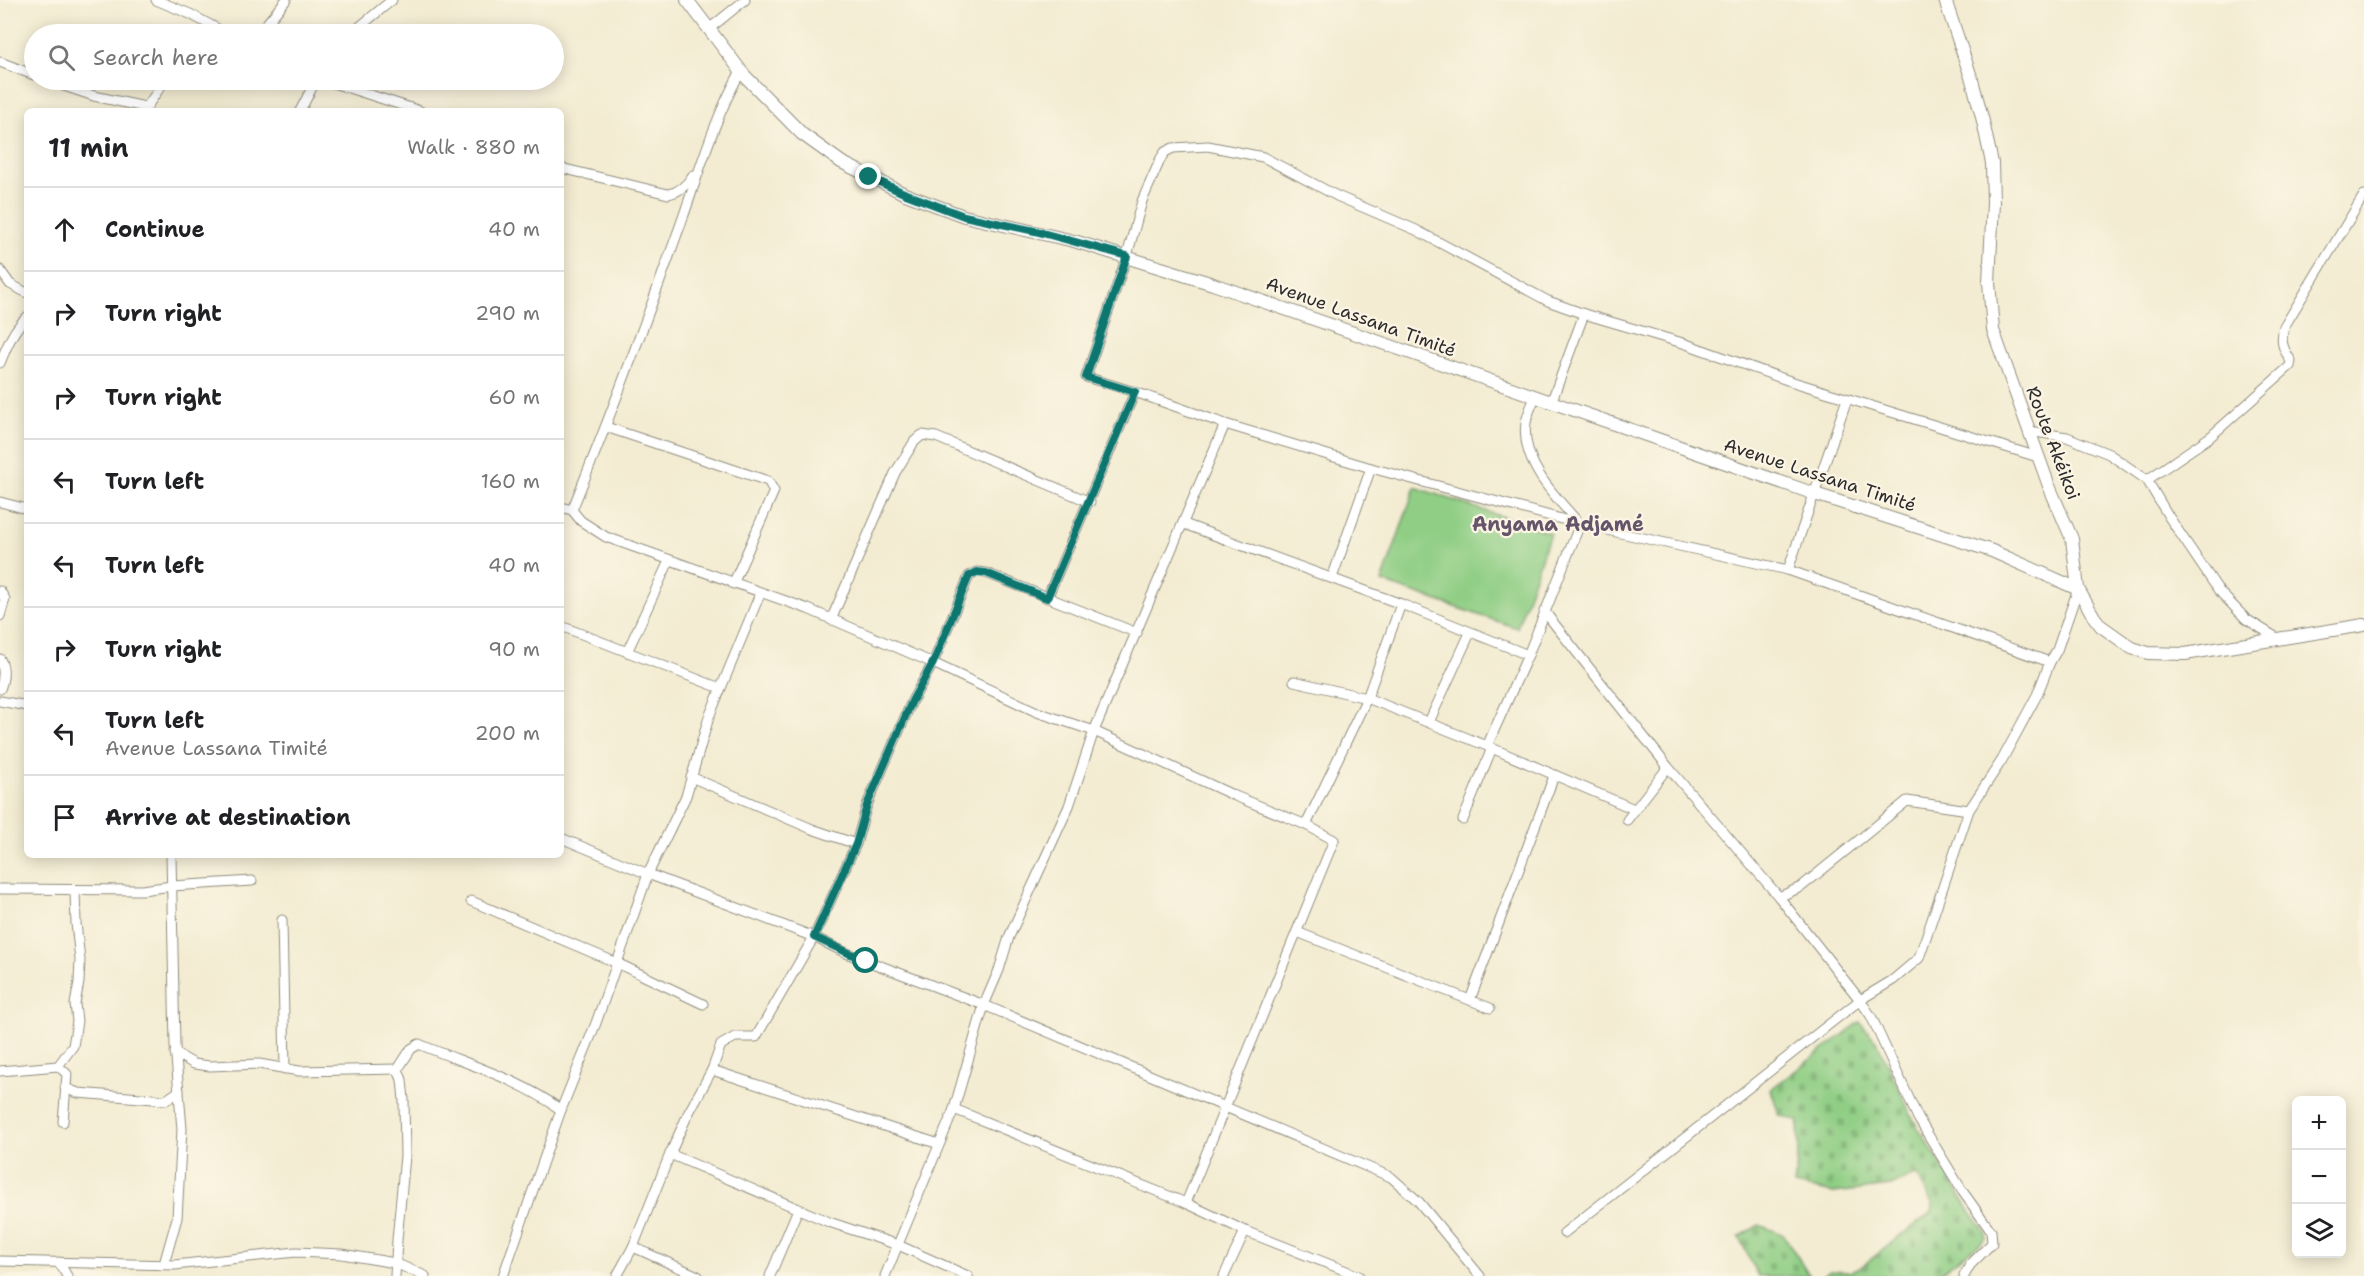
<!DOCTYPE html>
<html lang="en">
<head>
<meta charset="utf-8">
<style>
  body { margin:0; font-family:"Shantell Sans",sans-serif; background:#f6f6f6; color:#202124 }
  .controls { position:absolute; right:18px; bottom:18px; display:grid; overflow:hidden; border-radius:9px; box-shadow:0 3px 15px #0003 }
  .controls button { width:54px; height:54px; display:grid; place-items:center; padding:0; border:0; border-bottom:2px solid #e0e0e0; background:#fff; color:#202124; font:30px sans-serif }
  .stop { position:absolute; width:18px; height:18px; margin:-14px; border:4px solid #0f766e; border-radius:50%; background:#fff }
  .stop.end { background:#0f766e; border-color:#fff; box-shadow:0 2px 6px #0008 }
  .list { margin:0; padding:0; list-style:none }
  h2 { display:flex; justify-content:space-between; align-items:center; height:78px; margin:0; padding:0 24px; font-size:26px }
  h2 small { font-size:20px; font-weight:400; color:#757577 }
  .list li { display:grid; grid-template-columns:39px 1fr auto; gap:18px; align-items:center; box-sizing:border-box; height:84px; padding:0 24px; border-top:2px solid #e0e0e0 }
  .list b { display:block; font-size:22px; white-space:nowrap }
  .list p { margin:0; font-size:20px; white-space:nowrap; color:#757577 }
  .list em { font-size:20px; font-style:normal; color:#757577 }
  .icon { flex:none; width:33px; height:33px; fill:none; stroke:currentColor; stroke-width:2; stroke-linecap:round; stroke-linejoin:round }
  .map { position:relative; flex:none; width:2364px; height:1276px; overflow:hidden }
  .search { position:absolute; background:#fff; box-shadow:0 3px 15px #0003; left:24px; top:24px; width:540px; height:66px; display:flex; align-items:center; gap:15px; box-sizing:border-box; padding:0 21px; border-radius:33px; color:#757577; font-size:22px }
  .panel { position:absolute; background:#fff; box-shadow:0 3px 15px #0003; left:24px; top:108px; width:540px; height:750px; border-radius:9px }
  .map>svg:first-child { display:block }
  .cemetery { fill:url(#cemetery-stones); stroke:#5d7c58; stroke-width:1.5 }
  .pitch { fill:#8fce84; stroke:#5d7c58; stroke-width:1.5 }
  .lines { fill:none; stroke-linecap:round; stroke-linejoin:round }
  .minor-casing { stroke:#8f8c7e; stroke-width:11 }
  .tertiary-casing { stroke:#8f8c7e; stroke-width:14 }
  .minor { stroke:#fff; stroke-width:9 }
  .tertiary { stroke:#fff; stroke-width:12 }
  .route { stroke:#0f766e; stroke-width:8 }
  .labels { text-anchor:middle; stroke-width:4.5; stroke-linejoin:round; paint-order:stroke }
  .street-label { font-size:18px; fill:#2b2b2b; stroke:#fcf5e5 }
  .neighbourhood-label { font-size:20px; font-weight:bold; fill:#66556a; stroke:#fcf5e5 }
</style>
</head>
<body>
<div class="map">
<svg width="2364" height="1276" viewBox="0 0 2364 1276">
  <defs>
    <pattern id="cemetery-stones" width="16" height="16" patternUnits="userSpaceOnUse" patternTransform="scale(1.5)"><rect width="16" height="16" fill="#8fce84"/><path d="M2 7V4a2 2 0 0 1 4 0v3zM10 15v-3a2 2 0 0 1 4 0v3z" fill="#7cb172"/></pattern>
  </defs>
  <rect width="100%" height="100%" fill="#fcf5e5"/>
  <filter id="ink" filterUnits="userSpaceOnUse"><feTurbulence type="fractalNoise" baseFrequency=".0167" numOctaves="2"/><feDisplacementMap in="SourceGraphic" scale="12" xChannelSelector="R" yChannelSelector="G"/><feConvolveMatrix kernelMatrix="1 2 1 2 8 2 1 2 1" color-interpolation-filters="sRGB"/></filter>
  <filter id="wash" filterUnits="userSpaceOnUse"><feTurbulence type="fractalNoise" baseFrequency=".008" numOctaves="4" result="noise"/><feDisplacementMap in="SourceGraphic" scale="24" xChannelSelector="R" yChannelSelector="G"/><feGaussianBlur stdDeviation="1.35" result="paint"/><feColorMatrix in="noise" values="0 0 0 0 0 0 0 0 0 0 0 0 0 0 0 0 0 1.4 0 .05"/><feComposite in="paint" operator="in"/></filter>
  <g filter="url(#wash)">
    <rect width="100%" height="100%" fill="#f3ecd2"/>
    <!-- cemetery -->
    <g class="cemetery">
      <polygon points="1860,1022 1877,1042 1914,1121 1968,1208 1984,1230 1987,1238 1936,1276 1823,1276 1830,1271 1850,1272 1862,1266 1932,1212 1933,1205 1917,1175 1906,1178 1891,1186 1834,1193 1794,1185 1799,1149 1798,1121 1779,1115 1771,1089"/>
      <polygon points="1759,1225 1783,1234 1810,1276 1758,1276 1739,1237"/>
    </g>
    <!-- pitch -->
    <polygon class="pitch" points="1415,487 1550,533 1517,628 1382,582"/>
  </g>
  <g filter="url(#ink)">
    <g class="lines">
      <defs>
        <g id="minor">
          <polyline points="156,0 190,14 227,34"/>
          <polyline points="709,29 745,0"/>
          <polyline points="244,34 263,28 286,0"/>
          <polyline points="351,34 392,0"/>
          <polyline points="0,62 34,75"/>
          <polyline points="46,80 94,96 145,107"/>
          <polyline points="324,80 420,111"/>
          <polyline points="144,111 165,80"/>
          <polyline points="300,111 316,80"/>
          <path d="M561,168L668,194C680,192 687,185 693,175"/>
          <polyline points="0,270 10,284 27,293"/>
          <path d="M0,363C7,346 13,330 27,317"/>
          <polyline points="1551,403 1584,314"/>
          <polyline points="606,427 768,481 774,491 733,584"/>
          <polyline points="2029,431 2067,437 2109,454 2147,480 2169,517 2219,591 2246,619 2277,638"/>
          <polyline points="2038,457 1790,381 1686,344 1584,314 1548,301 1416,230 1337,196 1263,157 1208,146 1173,148 1165,152 1161,158 1142,201 1127,256 1086,377 1135,392 1225,424 1371,468 1580,524 1788,570 2050,662 2057,650 2078,589"/>
          <path d="M2147,480L2210,437L2290,366L2291,361C2283,349 2280,342 2284,327L2364,195"/>
          <polyline points="0,502 27,509"/>
          <polyline points="561,507 572,510 581,521 606,537 808,609 933,663 1037,712 1094,731 1235,796 1306,825 1334,840 1186,1203"/>
          <path d="M572,510C609,420 643,329 676,237C697,181 711,124 741,71"/>
          <polyline points="1184,524 1401,604 1528,655"/>
          <polyline points="1788,570 1847,399"/>
          <polyline points="1332,578 1371,468"/>
          <polyline points="0,591 5,599 0,616"/>
          <polyline points="1047,598 1135,392"/>
          <polyline points="1544,611 1668,767 1779,897 1860,1000 1871,1016 1918,1118 1963,1192 1991,1231 1992,1243 1970,1265 1964,1276"/>
          <polyline points="831,620 895,473 914,442 922,435 936,437 1090,502"/>
          <polyline points="561,626 720,688"/>
          <polyline points="627,652 669,561"/>
          <path d="M0,659C5,669 4,679 0,689"/>
          <polyline points="1294,681 1367,698 1487,746 1634,809"/>
          <polyline points="0,701 27,706"/>
          <polyline points="1429,722 1470,633"/>
          <path d="M1487,746L1528,655L1580,524C1556,498 1520,462 1526,423C1527,415 1532,405 1535,397"/>
          <polyline points="691,777 812,829 856,844"/>
          <polyline points="1463,820 1492,748"/>
          <polyline points="1627,820 1668,767"/>
          <polyline points="1306,825 1367,698 1401,604"/>
          <polyline points="561,838 648,874 814,937 846,953 984,1005 1391,1177 1419,1202 1480,1276"/>
          <polyline points="0,889 142,890 172,886 252,881"/>
          <polyline points="1779,897 1801,887 1907,801 1969,810"/>
          <polyline points="471,901 617,963 703,1004"/>
          <polyline points="282,920 285,1069"/>
          <polyline points="1297,932 1490,1008"/>
          <polyline points="1470,1000 1554,776"/>
          <polyline points="175,1053 194,1064 210,1066 259,1064 299,1071 398,1069"/>
          <polyline points="58,1066 67,1074 63,1122"/>
          <path d="M398,1069L411,1049L419,1044C466,1064 520,1079 561,1110"/>
          <polyline points="712,1070 939,1144"/>
          <polyline points="0,1071 58,1066 73,1046 77,1021 75,1004 79,982 80,960 76,923 75,891"/>
          <polyline points="65,1088 78,1093 166,1100 179,1091"/>
          <polyline points="954,1109 1186,1203 1245,1231 1359,1276"/>
          <polyline points="1564,1233 1860,1000 1893,980 1919,958 1969,810 2002,760 2037,695 2050,662"/>
          <polyline points="633,1247 698,1276"/>
          <polyline points="0,1261 175,1265 296,1252 342,1254 395,1263 425,1276"/>
          <polyline points="59,1262 67,1276"/>
          <polyline points="164,1264 177,1218 182,1129 175,1046 171,855"/>
          <polyline points="395,1276 397,1240 405,1156 404,1100 402,1080 398,1069"/>
          <polyline points="503,1276 561,1110 596,1023 648,874 686,796 709,717 760,594"/>
          <polyline points="617,1276 633,1247 670,1154"/>
          <polyline points="770,1276 798,1209"/>
          <polyline points="885,1276 954,1109 984,1005 999,970 1009,937 1069,806 1094,731 1225,424"/>
          <polyline points="968,1276 898,1245 829,1222 670,1154 688,1114 712,1070 721,1045 735,1037 756,1037 814,937 856,844 867,805 912,701 933,663 969,576 977,572 986,573 1137,633"/>
          <polyline points="1224,1276 1245,1231"/>
        </g>
        <g id="tertiary">
          <polyline points="687,0 744,75 802,134 841,162 905,194 964,216 1074,241 1213,284 1815,494 1992,551 2078,589"/>
          <polyline points="1945,0 1972,80 1982,117 1992,163 1993,203 1989,282 1993,330 2049,486 2072,539 2078,589 2094,617 2101,626 2132,648 2148,653 2185,654 2364,625"/>
        </g>
      </defs>
      <!-- minor casing -->
      <use href="#minor" class="minor-casing"/>
      <!-- tertiary casing -->
      <use href="#tertiary" class="tertiary-casing"/>
      <!-- minor -->
      <use href="#minor" class="minor"/>
      <!-- tertiary -->
      <use href="#tertiary" class="tertiary"/>
    </g>
  </g>
  <g class="lines" filter="url(#ink)">
    <!-- route -->
    <polyline class="route" points="866,961 814,937 856,844 867,805 912,701 933,663 969,576 977,572 986,573 1047,598 1135,392 1086,377 1127,256 1035,231 964,216 906,194 869,177"/>
  </g>
  <g class="labels">
    <!-- street labels -->
    <g class="street-label">
      <text transform="translate(1361 317) rotate(20)" y="6">Avenue Lassana Timité</text>
      <text transform="translate(2053 443) rotate(69)" y="6">Route Akéikoi</text>
      <text transform="translate(1820 475) rotate(18)" y="6">Avenue Lassana Timité</text>
    </g>
    <!-- neighbourhood labels -->
    <g class="neighbourhood-label">
      <text x="1558" y="531">Anyama Adjamé</text>
    </g>
  </g>
</svg>
<div class="controls">
<button>+</button>
<button>−</button>
<button><svg class="icon" aria-label="layers" viewBox="0 0 24 24"><path d="M12 4l9 5-9 5-9-5zM3 14l9 5 9-5"/></svg></button>
</div>
<div class="stop" style="left:866px;top:961px"></div>
<div class="stop end" style="left:869px;top:177px"></div>
<div class="search"><svg class="icon" aria-label="search" viewBox="0 0 24 24"><circle cx="10" cy="10" r="6"/><path d="M15 15l6 6"/></svg>Search here</div>
<section class="panel">
<h2>11 min<small>Walk · 880 m</small></h2>
<ul class="list">
<li><svg class="icon" aria-label="ahead" viewBox="0 0 24 24"><path d="M12 20V5M6 11l6-6 6 6"/></svg><div><b>Continue</b></div><em>40 m</em></li>
<li><svg class="icon" aria-label="right" viewBox="0 0 24 24"><path d="M7 20v-9h11M14 6l5 5-5 5"/></svg><div><b>Turn right</b></div><em>290 m</em></li>
<li><svg class="icon" aria-label="right" viewBox="0 0 24 24"><path d="M7 20v-9h11M14 6l5 5-5 5"/></svg><div><b>Turn right</b></div><em>60 m</em></li>
<li><svg class="icon" aria-label="left" viewBox="0 0 24 24"><path d="M17 20v-9H6M10 6l-5 5 5 5"/></svg><div><b>Turn left</b></div><em>160 m</em></li>
<li><svg class="icon" aria-label="left" viewBox="0 0 24 24"><path d="M17 20v-9H6M10 6l-5 5 5 5"/></svg><div><b>Turn left</b></div><em>40 m</em></li>
<li><svg class="icon" aria-label="right" viewBox="0 0 24 24"><path d="M7 20v-9h11M14 6l5 5-5 5"/></svg><div><b>Turn right</b></div><em>90 m</em></li>
<li><svg class="icon" aria-label="left" viewBox="0 0 24 24"><path d="M17 20v-9H6M10 6l-5 5 5 5"/></svg><div><b>Turn left</b><p>Avenue Lassana Timité</p></div><em>200 m</em></li>
<li><svg class="icon" aria-label="arrive" viewBox="0 0 24 24"><path d="M6 21V4h12l-3 4 3 4H6"/></svg><div><b>Arrive at destination</b></div></li>
</ul>
</section>
</div>
</body>
</html>
